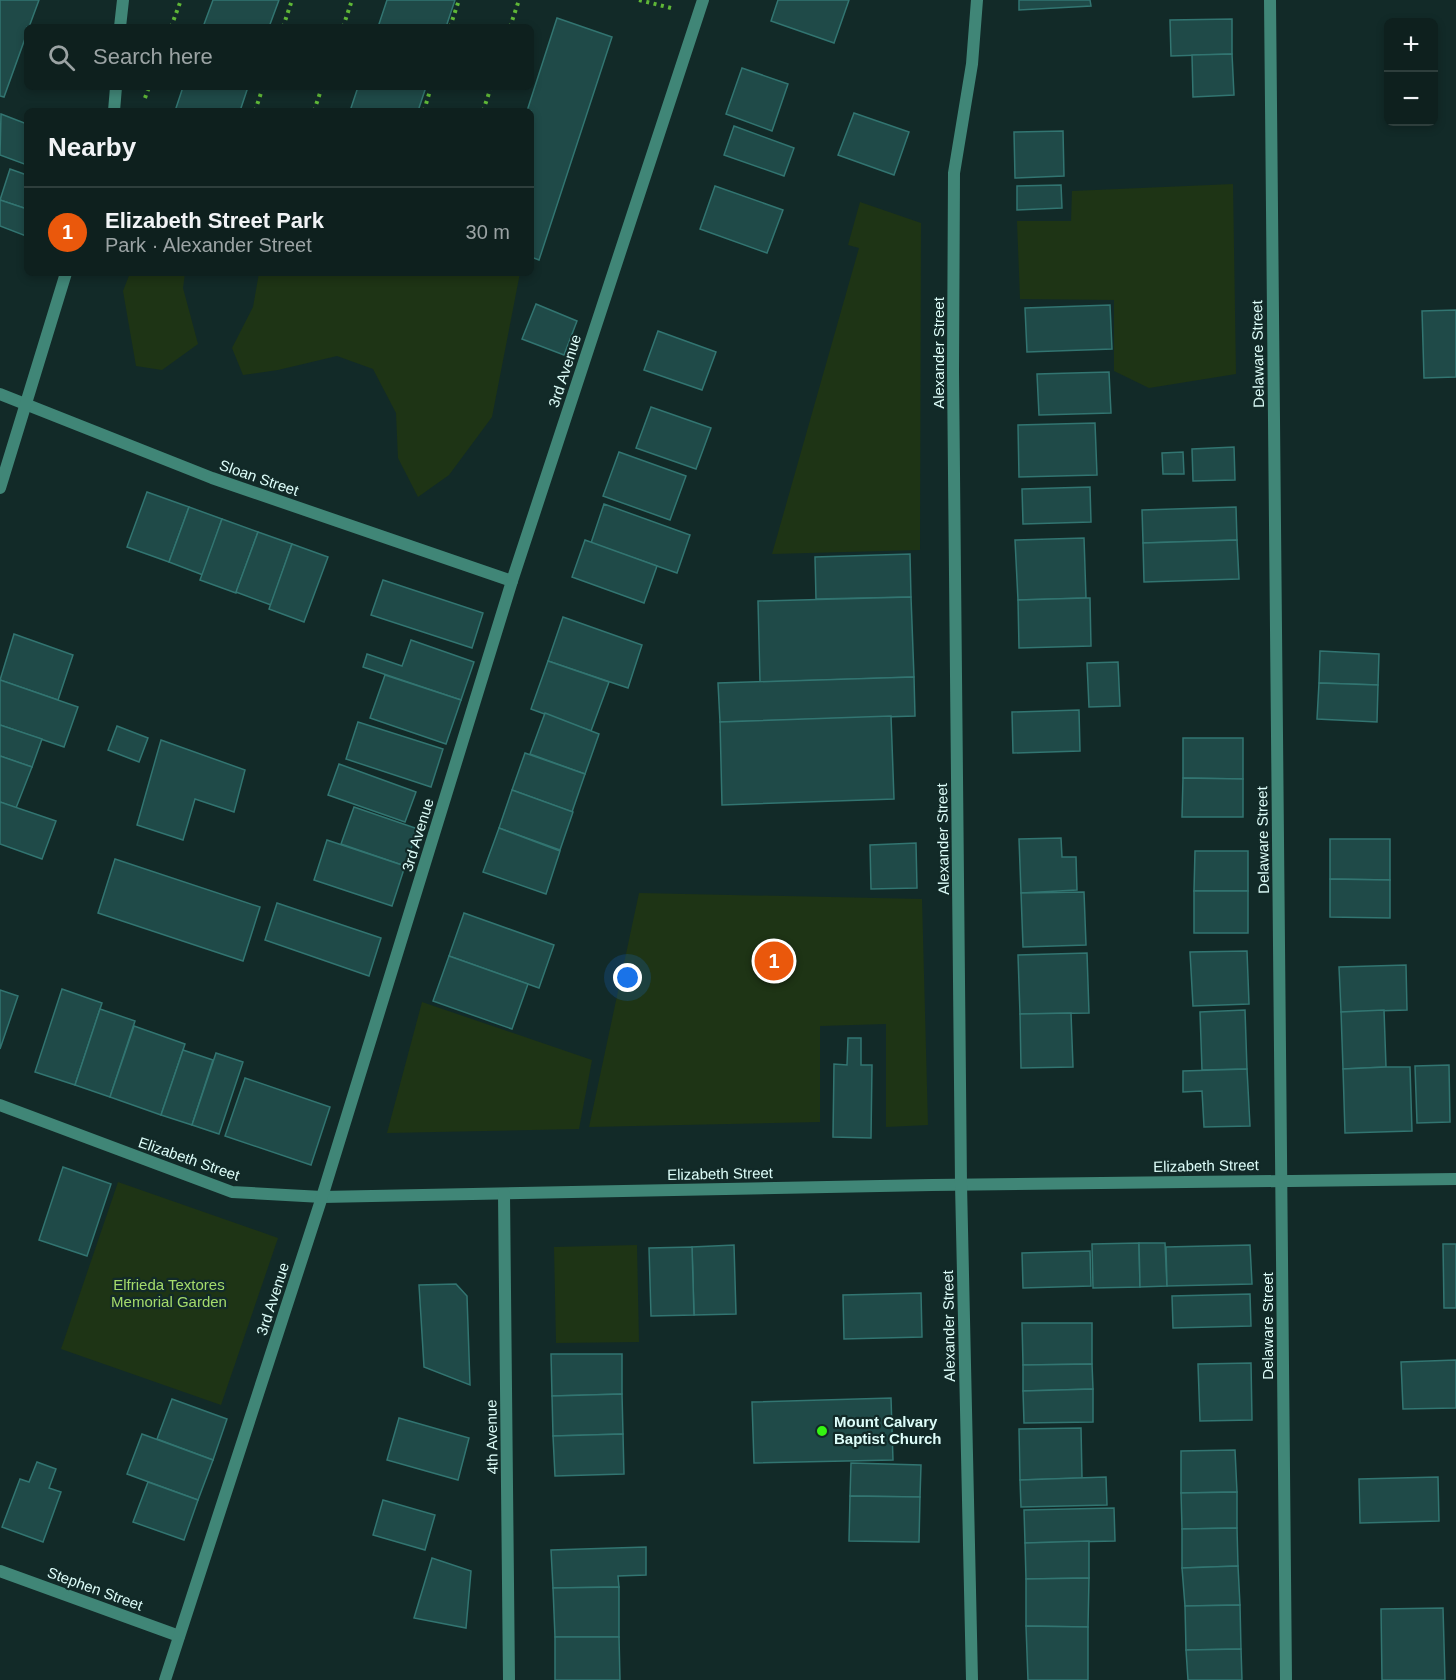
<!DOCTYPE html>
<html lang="en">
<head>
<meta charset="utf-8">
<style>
  body { margin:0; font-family:Arial,sans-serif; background:#172827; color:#f1f3f6 }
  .controls { position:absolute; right:18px; top:18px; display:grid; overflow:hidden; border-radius:9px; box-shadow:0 3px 9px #0003 }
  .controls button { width:54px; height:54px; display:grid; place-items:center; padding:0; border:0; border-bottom:2px solid #2e3e3c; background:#0e201e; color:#f1f3f6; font:30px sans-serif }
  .you { position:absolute; left:628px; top:978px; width:21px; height:21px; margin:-15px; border:4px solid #fff; border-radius:50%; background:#1a73e8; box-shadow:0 0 0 9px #1a73e833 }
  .badge { display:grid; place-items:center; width:39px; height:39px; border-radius:50%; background:#ea580c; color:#fff; font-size:20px; font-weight:700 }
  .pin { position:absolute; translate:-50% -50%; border:3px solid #fff; box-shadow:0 2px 6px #0006 }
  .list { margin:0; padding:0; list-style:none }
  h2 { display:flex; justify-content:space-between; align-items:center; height:78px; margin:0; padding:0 24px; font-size:26px }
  h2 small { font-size:20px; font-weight:400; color:#9ba3a4 }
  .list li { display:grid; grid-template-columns:39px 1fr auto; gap:18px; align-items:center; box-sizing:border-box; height:90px; padding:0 24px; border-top:2px solid #2e3e3c }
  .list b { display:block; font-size:22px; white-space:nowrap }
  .list p { margin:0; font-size:20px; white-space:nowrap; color:#9ba3a4 }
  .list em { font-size:20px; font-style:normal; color:#9ba3a4 }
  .icon { flex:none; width:33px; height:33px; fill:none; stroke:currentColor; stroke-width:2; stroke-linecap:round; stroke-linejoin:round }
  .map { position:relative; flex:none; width:1456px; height:1680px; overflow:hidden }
  .search { position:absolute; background:#0e201e; box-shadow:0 3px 9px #0003; left:24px; top:24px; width:510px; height:66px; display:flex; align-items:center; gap:15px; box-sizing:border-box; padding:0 21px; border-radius:9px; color:#9ba3a4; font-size:22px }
  .panel { position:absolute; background:#0e201e; box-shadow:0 3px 9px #0003; left:24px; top:108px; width:510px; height:168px; border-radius:9px }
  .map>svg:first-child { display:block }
  .green { fill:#1e3415 }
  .building { fill:#1f4a48; stroke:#327571; stroke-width:1.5 }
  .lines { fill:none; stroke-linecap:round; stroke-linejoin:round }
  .path { stroke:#5fb737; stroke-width:4; stroke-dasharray:3 4.5; stroke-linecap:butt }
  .minor { stroke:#408677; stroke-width:12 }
  .poi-dot { fill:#35f412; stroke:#122a28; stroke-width:2 }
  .labels { text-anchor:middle; stroke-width:4.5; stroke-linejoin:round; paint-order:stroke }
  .street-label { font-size:15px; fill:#ddfdf9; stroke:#122a28 }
  .park-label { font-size:15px; fill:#a4db6b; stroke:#122a28 }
  .poi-label { font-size:15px; font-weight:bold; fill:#ddfdf9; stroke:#122a28; text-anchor:start }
</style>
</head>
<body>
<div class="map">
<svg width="1456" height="1680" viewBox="0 0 1456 1680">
  <rect width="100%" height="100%" fill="#122a28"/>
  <!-- green -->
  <g class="green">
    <polygon points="1233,184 1236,374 1149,388 1114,371 1114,300 1020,299 1017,221 1071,221 1072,191"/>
    <polygon points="860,202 921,223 920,550 772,554 859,248 848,245"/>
    <polygon points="130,273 185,273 183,288 198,344 162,370 136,366 123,291"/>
    <polygon points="259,273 520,273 492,417 449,475 418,497 398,458 396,413 373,369 337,356 278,370 243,375 232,348 253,307"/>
    <polygon points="639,893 922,899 928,1125 886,1127 886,1024 820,1026 820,1122 589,1127"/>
    <polygon points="422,1002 592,1060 579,1129 387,1133"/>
    <polygon points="118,1182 278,1238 221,1405 61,1349"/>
    <polygon points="637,1245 639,1342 556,1343 554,1247"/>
  </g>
  <!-- building -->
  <g class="building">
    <polygon points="0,0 39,0 29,27 27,27 27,33 4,97 0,96"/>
    <polygon points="213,0 279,0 269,27 203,27"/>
    <polygon points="387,0 455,0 446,27 378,27"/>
    <polygon points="778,0 849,0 834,43 771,21"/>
    <polygon points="1019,0 1090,0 1091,6 1019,10"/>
    <polygon points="557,18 612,37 539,260 531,257 531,111 527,111"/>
    <polygon points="1232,19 1232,54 1171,56 1170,20"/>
    <polygon points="1232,54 1234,95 1193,97 1192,55"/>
    <polygon points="742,68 788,84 772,131 726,114"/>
    <polygon points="183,87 248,87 240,111 175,111"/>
    <polygon points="358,87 426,87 418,111 350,111"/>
    <polygon points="854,113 909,132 894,175 838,155"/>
    <polygon points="1,114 27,124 27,165 0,155"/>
    <polygon points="734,126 794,148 784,176 724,155"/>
    <polygon points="1063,131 1064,176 1015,178 1014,132"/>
    <polygon points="10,169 27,175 27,209 0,200"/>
    <polygon points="1061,185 1062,208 1017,210 1017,186"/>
    <polygon points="715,186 783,210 767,253 700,229"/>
    <polygon points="0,200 27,209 26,236 0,226"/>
    <polygon points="536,304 577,321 564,355 522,339"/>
    <polygon points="1110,305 1112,349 1027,352 1025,308"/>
    <polygon points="1456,310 1456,377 1424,378 1422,311"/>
    <polygon points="658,331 716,352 702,390 644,370"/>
    <polygon points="1109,372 1111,413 1039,415 1037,374"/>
    <polygon points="651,407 711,428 696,469 636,448"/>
    <polygon points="1095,423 1097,475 1019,477 1018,425"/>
    <polygon points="1234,447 1235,480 1193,481 1192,449"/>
    <polygon points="619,452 686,476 670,520 603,496"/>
    <polygon points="1183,452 1184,474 1163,474 1162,453"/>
    <polygon points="1090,487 1091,522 1023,524 1022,489"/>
    <polygon points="147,492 189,507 169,562 127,547"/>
    <polygon points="604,504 690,535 677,573 591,543"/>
    <polygon points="189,507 222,519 203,575 169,562"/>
    <polygon points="1236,507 1237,540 1143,543 1142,510"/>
    <polygon points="222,519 258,532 236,593 200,580"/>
    <polygon points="258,532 292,544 271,605 236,592"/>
    <polygon points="1084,538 1086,598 1018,600 1015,540"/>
    <polygon points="585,540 657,566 644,603 572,577"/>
    <polygon points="1237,540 1239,579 1144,582 1143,543"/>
    <polygon points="292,544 328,557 304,622 269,609"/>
    <polygon points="910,554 911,597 816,599 815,557"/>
    <polygon points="383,580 483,613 472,648 371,615"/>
    <polygon points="911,597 914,677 760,682 758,601"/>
    <polygon points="1086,598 1090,598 1091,646 1019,648 1018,600"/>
    <polygon points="563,617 642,645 628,688 548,661"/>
    <polygon points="14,634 73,655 58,700 0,680"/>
    <polygon points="411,640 474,662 461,700 363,667 367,654 402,666"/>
    <polygon points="1320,651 1379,654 1378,685 1319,683"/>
    <polygon points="548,661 609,682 591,731 531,709"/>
    <polygon points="1118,662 1120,706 1089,707 1087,663"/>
    <polygon points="385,675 461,700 446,744 370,718"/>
    <polygon points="914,677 915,716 720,722 718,683"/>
    <polygon points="0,680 78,707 64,747 0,725"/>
    <polygon points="1319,683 1378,685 1377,722 1317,719"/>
    <polygon points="1079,710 1080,751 1013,753 1012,712"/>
    <polygon points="545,713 599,734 585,774 530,754"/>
    <polygon points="891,716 894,799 722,805 720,722"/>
    <polygon points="358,722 443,749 431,787 346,759"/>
    <polygon points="0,725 42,739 32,767 0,756"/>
    <polygon points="117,726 148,738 139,762 108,750"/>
    <polygon points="1183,738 1243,738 1243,779 1183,778"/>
    <polygon points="161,740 245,770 234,812 195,799 183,840 137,825"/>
    <polygon points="525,753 585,774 572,812 512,790"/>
    <polygon points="0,756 32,767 16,808 0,802"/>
    <polygon points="339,764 416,792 405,822 328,795"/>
    <polygon points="1183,778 1243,779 1243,817 1182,817"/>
    <polygon points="512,790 573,812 560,850 499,828"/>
    <polygon points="0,802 56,821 42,859 0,844"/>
    <polygon points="354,807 418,829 405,866 341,844"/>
    <polygon points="499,828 560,851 546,894 483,872"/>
    <polygon points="1061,838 1062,857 1076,857 1077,890 1021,893 1019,839"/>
    <polygon points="1330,839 1390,839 1390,880 1330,879"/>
    <polygon points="327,840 405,866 392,906 314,880"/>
    <polygon points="916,843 917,888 871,889 870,845"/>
    <polygon points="1195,851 1248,851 1248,891 1194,891"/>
    <polygon points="115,859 260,907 243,961 98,913"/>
    <polygon points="1330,879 1390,880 1390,918 1330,917"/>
    <rect x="1194" y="891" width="54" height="42"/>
    <polygon points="1084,892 1086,945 1023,947 1021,893"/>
    <polygon points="277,903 381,938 369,976 265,940"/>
    <polygon points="464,913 554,945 539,988 449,956"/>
    <polygon points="1247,951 1249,1004 1193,1006 1190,952"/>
    <polygon points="1087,953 1089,1013 1020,1014 1018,955"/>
    <polygon points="449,956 528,984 512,1029 433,1001"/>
    <polygon points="1406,965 1407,1010 1341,1012 1339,967"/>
    <polygon points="62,989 102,1003 75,1085 35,1072"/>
    <polygon points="0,990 18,996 0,1049"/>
    <polygon points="100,1009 135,1021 110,1097 75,1085"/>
    <polygon points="1245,1010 1247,1069 1202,1070 1200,1012"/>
    <polygon points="1384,1010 1386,1067 1343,1069 1341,1012"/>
    <polygon points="1071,1013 1073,1067 1021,1068 1020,1014"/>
    <polygon points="134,1026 185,1044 161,1115 110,1097"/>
    <polygon points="848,1038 861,1038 861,1065 872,1065 871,1138 833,1137 834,1064 847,1065"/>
    <polygon points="183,1050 213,1060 192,1125 161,1115"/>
    <polygon points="216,1053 243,1062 219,1134 192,1125"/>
    <polygon points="1449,1065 1450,1122 1417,1123 1415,1066"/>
    <polygon points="1386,1067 1410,1067 1412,1131 1345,1133 1343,1069"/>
    <polygon points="1247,1069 1250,1126 1204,1127 1202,1091 1183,1092 1183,1071"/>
    <polygon points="245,1078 330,1107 311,1165 225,1136"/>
    <polygon points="63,1167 111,1184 87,1256 39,1240"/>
    <polygon points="1139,1243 1140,1287 1093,1288 1092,1244"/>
    <polygon points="1139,1243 1165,1243 1167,1286 1140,1287"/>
    <polygon points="1443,1244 1456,1244 1456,1308 1444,1308"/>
    <polygon points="734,1245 736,1314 694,1315 692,1247"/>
    <polygon points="1250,1245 1252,1284 1167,1286 1166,1247"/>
    <polygon points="692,1247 694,1315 651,1316 649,1248"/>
    <polygon points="1090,1251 1091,1286 1023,1288 1022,1253"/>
    <polygon points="456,1284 467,1296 470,1385 424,1367 419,1285"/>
    <polygon points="921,1293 922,1337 844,1339 843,1295"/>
    <polygon points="1250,1294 1251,1326 1173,1328 1172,1296"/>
    <polygon points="1022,1323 1092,1323 1092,1364 1023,1365"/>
    <polygon points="551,1354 622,1354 622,1394 552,1396"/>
    <polygon points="1456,1360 1456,1408 1403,1409 1401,1362"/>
    <polygon points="1251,1363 1252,1420 1200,1421 1198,1364"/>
    <polygon points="1092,1364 1093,1389 1023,1391 1023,1365"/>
    <polygon points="1093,1389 1093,1422 1024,1423 1023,1391"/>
    <polygon points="622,1394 623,1434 553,1436 552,1396"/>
    <polygon points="891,1398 893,1460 754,1463 752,1402"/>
    <polygon points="172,1399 227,1419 213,1460 157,1439"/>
    <polygon points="399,1418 469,1438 458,1480 387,1460"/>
    <polygon points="1081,1428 1082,1478 1020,1480 1019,1429"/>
    <polygon points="142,1434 213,1460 198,1500 127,1474"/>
    <polygon points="623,1434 624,1474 555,1476 553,1436"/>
    <polygon points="1235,1450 1237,1492 1181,1493 1181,1451"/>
    <polygon points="37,1462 56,1469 49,1488 61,1492 43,1542 2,1527 20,1479 29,1482"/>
    <polygon points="851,1463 921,1465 920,1497 850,1496"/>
    <polygon points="1106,1477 1107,1505 1021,1507 1020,1480"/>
    <polygon points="1438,1477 1439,1521 1360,1523 1359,1479"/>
    <polygon points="148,1482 198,1500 184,1540 133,1522"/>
    <polygon points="1237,1492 1237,1528 1182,1529 1181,1493"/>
    <polygon points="850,1496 920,1497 919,1542 849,1541"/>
    <polygon points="383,1500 435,1515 425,1550 373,1535"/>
    <polygon points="1114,1508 1115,1541 1025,1543 1024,1510"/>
    <polygon points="1237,1528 1238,1566 1182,1568 1182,1529"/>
    <polygon points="1089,1541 1089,1578 1026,1579 1025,1543"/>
    <polygon points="646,1547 646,1575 618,1576 619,1587 553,1588 551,1550"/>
    <polygon points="432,1558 471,1571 466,1628 414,1618"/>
    <polygon points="1238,1566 1240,1605 1185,1606 1182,1568"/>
    <polygon points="1089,1578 1088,1627 1026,1626 1026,1579"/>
    <polygon points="619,1587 619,1637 555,1637 553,1588"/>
    <polygon points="1240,1605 1241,1649 1186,1650 1185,1606"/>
    <polygon points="1443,1608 1445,1680 1382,1680 1381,1609"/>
    <polygon points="1026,1626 1088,1627 1088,1680 1028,1680"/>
    <polygon points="555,1637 619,1637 620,1680 555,1680"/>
    <polygon points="1241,1649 1242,1680 1188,1680 1186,1650"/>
  </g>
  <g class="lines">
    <!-- path -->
    <g class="path">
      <polyline points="639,0 671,8"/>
      <polyline points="171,27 181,0"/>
      <polyline points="283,27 292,0"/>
      <polyline points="343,27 352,0"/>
      <polyline points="450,27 459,0"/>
      <polyline points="510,27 519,0"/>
      <polyline points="145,98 149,87"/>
      <polyline points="255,111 263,87"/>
      <polyline points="314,111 322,87"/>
      <polyline points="424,111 431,87"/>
      <polyline points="483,111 491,87"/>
    </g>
    <!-- minor -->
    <g class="minor">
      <polyline points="1270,0 1286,1680"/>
      <polyline points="120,27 123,0"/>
      <polyline points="114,111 116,87"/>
      <polyline points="0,394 212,478 512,581"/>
      <polyline points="0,488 66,273"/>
      <polyline points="0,1105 232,1192 322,1197 932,1185 1456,1179"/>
      <polyline points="504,1194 509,1680"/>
      <polyline points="0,1571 179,1636"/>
      <polyline points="165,1680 322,1197 512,581 703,0"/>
      <polyline points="972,1680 961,1184 953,371 954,173 972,64 977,0"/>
    </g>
  </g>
  <!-- markers -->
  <circle class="poi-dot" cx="822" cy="1431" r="6"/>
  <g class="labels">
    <!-- street labels -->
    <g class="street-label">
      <text transform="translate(939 353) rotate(-90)" y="5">Alexander Street</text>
      <text transform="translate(1258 354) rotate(-91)" y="5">Delaware Street</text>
      <text transform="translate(565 371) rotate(-72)" y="5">3rd Avenue</text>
      <text transform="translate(259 478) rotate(19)" y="5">Sloan Street</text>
      <text transform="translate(418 835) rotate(-73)" y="5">3rd Avenue</text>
      <text transform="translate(943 839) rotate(-91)" y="5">Alexander Street</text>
      <text transform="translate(1263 840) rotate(-91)" y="5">Delaware Street</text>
      <text transform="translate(189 1159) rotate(19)" y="5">Elizabeth Street</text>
      <text transform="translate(1206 1166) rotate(-1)" y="5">Elizabeth Street</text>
      <text transform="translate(720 1174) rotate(-1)" y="5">Elizabeth Street</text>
      <text transform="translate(273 1299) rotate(-72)" y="5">3rd Avenue</text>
      <text transform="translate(949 1326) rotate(-91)" y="5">Alexander Street</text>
      <text transform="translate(1268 1326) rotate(-90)" y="5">Delaware Street</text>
      <text transform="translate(492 1437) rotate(-91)" y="5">4th Avenue</text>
      <text transform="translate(95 1589) rotate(20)" y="5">Stephen Street</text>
    </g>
    <!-- park labels -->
    <g class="park-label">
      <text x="169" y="1290">Elfrieda Textores<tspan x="169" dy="17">Memorial Garden</tspan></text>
    </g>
    <!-- poi labels -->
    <g class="poi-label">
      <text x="834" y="1427">Mount Calvary<tspan x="834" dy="17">Baptist Church</tspan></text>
    </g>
  </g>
</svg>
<div class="controls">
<button>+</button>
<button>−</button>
</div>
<div class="you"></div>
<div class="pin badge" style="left:774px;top:961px">1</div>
<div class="search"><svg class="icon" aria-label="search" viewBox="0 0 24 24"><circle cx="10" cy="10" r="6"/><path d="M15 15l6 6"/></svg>Search here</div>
<section class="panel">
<h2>Nearby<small></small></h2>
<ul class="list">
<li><span class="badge">1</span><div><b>Elizabeth Street Park</b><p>Park · Alexander Street</p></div><em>30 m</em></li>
</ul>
</section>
</div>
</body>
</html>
